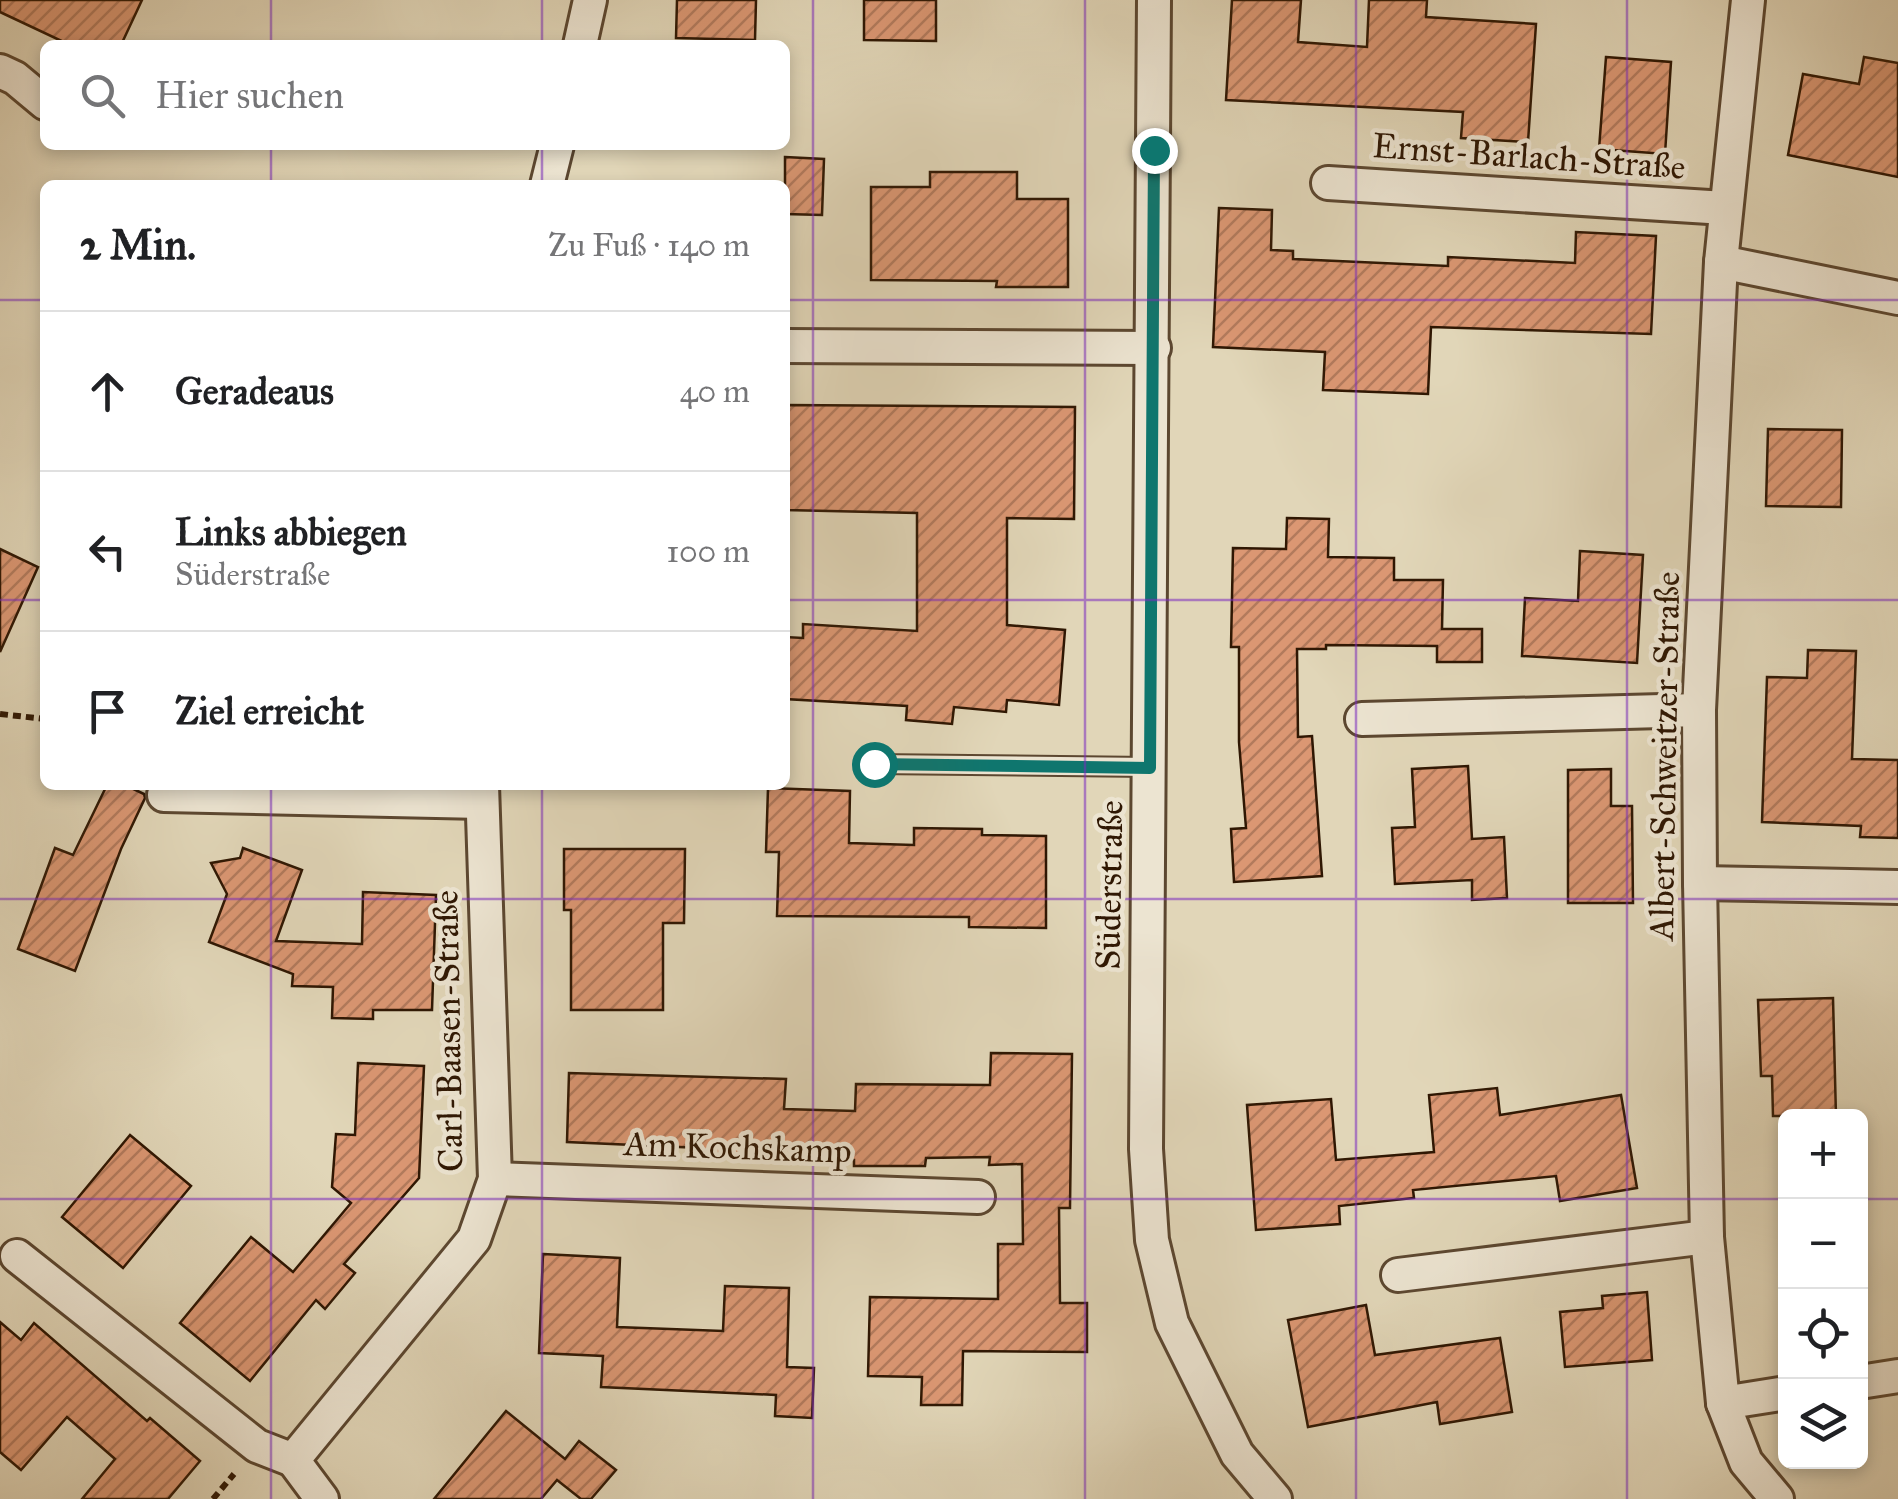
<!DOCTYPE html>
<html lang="de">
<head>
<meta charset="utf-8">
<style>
  body { margin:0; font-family:"IM FELL Great Primer",serif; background:#f6f6f6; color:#202124 }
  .controls { position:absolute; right:30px; bottom:30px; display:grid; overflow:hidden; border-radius:15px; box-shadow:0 5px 15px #0003 }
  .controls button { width:90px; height:90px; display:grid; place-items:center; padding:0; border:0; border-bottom:2px solid #e0e0e0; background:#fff; color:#202124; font:50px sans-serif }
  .stop { position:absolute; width:30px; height:30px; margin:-22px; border:8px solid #0f766e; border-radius:50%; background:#fff }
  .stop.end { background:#0f766e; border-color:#fff; box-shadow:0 2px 10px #0008 }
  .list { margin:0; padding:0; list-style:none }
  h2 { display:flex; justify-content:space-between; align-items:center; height:130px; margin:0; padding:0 40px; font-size:42px }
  h2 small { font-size:32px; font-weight:400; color:#757577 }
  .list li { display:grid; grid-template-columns:65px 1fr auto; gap:30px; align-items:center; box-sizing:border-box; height:160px; padding:0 40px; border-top:2px solid #e0e0e0 }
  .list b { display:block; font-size:38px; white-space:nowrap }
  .list p { margin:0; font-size:32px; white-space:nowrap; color:#757577 }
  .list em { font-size:32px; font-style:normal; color:#757577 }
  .icon { flex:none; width:55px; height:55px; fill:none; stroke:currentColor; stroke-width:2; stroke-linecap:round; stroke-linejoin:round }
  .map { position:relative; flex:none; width:1898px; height:1499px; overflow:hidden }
  .search { position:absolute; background:#fff; box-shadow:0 5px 15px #0003; left:40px; top:40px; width:750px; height:110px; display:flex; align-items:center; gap:25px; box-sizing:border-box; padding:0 35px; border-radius:15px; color:#757577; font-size:38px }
  .panel { position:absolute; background:#fff; box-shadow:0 5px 15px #0003; left:40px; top:180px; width:750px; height:610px; border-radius:15px }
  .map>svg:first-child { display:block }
  .building { fill:url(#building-hatch); stroke:#2f1703; stroke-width:2.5 }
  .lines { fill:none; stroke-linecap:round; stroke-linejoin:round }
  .lane-casing { stroke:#5c4730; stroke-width:22 }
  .street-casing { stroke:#5c4730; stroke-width:38 }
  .path { stroke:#2f1703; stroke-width:6; stroke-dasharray:8 5; stroke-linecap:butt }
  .lane { stroke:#ece4d1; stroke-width:18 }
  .street { stroke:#ece4d1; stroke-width:32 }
  .route { stroke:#0f766e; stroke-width:12 }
  .grid { fill:none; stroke:#7b2cbf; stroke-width:2.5; stroke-opacity:0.55 }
  .labels { text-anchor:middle; stroke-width:9; stroke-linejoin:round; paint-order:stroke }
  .street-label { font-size:35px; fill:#2f1703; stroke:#ece4d1 }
</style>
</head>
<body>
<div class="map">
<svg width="1898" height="1499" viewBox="0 0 1898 1499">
  <defs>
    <pattern id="building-hatch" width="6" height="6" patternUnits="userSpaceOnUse" patternTransform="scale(2.5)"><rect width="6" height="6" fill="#db9773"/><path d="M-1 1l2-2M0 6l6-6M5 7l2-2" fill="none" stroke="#b27a5c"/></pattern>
  </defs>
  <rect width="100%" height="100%" fill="#e1d6b8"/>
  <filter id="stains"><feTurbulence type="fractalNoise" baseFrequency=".002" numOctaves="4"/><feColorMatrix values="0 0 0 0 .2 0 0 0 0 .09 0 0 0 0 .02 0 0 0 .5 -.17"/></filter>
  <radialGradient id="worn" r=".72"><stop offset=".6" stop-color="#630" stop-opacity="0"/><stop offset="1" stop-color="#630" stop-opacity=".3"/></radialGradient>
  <!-- building -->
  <g class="building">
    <polygon points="0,0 142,0 121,45 70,45 0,12"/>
    <polygon points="677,0 756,0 755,40 676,38"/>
    <polygon points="864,0 936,0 936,41 864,40"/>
    <polygon points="1232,0 1301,0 1298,42 1367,47 1369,0 1427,0 1426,17 1536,24 1528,142 1461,138 1463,112 1226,100"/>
    <polygon points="1606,57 1671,62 1665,154 1599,149"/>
    <polygon points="1864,57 1898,63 1898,177 1788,155 1803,74 1859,84"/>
    <polygon points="785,157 824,159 822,215 785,214"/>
    <polygon points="930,172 1017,172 1017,199 1068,199 1068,287 996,287 997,281 871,280 871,187 930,187"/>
    <polygon points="1219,208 1272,210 1271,250 1293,251 1293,259 1448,266 1448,257 1575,263 1576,232 1656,236 1651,334 1431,327 1428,394 1323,390 1325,352 1213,347"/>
    <polygon points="785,405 1075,407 1074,519 1007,518 1007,625 1065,630 1059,705 1007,700 1006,712 954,707 952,724 906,720 907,706 785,699 785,637 803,638 803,624 917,631 917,513 785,510"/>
    <polygon points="1768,429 1842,430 1841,507 1766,506"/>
    <polygon points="1287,518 1329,519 1328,557 1394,558 1394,580 1443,580 1442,629 1482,629 1482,662 1437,662 1437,646 1326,645 1326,649 1297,649 1298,737 1312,736 1322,876 1234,882 1231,829 1246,828 1239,742 1239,647 1231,647 1233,548 1286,549"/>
    <polygon points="0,549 38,567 0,652"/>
    <polygon points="1580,551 1643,555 1637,663 1522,656 1525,598 1578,601"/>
    <polygon points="1808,650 1856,651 1852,759 1898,760 1898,838 1860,837 1861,826 1762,822 1767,677 1807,678"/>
    <polygon points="1468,766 1472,839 1504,837 1507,898 1472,900 1472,880 1395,884 1392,828 1415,827 1412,769"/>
    <polygon points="1611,769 1611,806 1632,806 1633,903 1568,903 1568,770"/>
    <polygon points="107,785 125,785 144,794 145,798 121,849 75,971 18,949 55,848 73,855"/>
    <polygon points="768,788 850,791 849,843 914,845 914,828 982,829 982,835 1046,836 1046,928 969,927 969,917 777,916 779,852 766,852"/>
    <polygon points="243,848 302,870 276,941 362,944 363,892 436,895 432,1010 373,1010 373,1019 332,1018 333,987 292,986 293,974 209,942 227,894 211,863 240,858"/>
    <polygon points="564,849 685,849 684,923 663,923 663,1010 571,1010 571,910 564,910"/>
    <polygon points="1833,998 1836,1116 1773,1116 1772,1076 1761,1076 1758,1000"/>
    <polygon points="991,1053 1072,1054 1070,1208 1059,1208 1060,1303 1087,1303 1087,1352 963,1351 962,1405 921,1405 922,1377 868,1376 870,1297 998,1299 998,1244 1023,1244 1022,1164 989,1165 990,1157 926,1158 925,1166 854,1166 854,1160 701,1153 701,1148 567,1142 569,1073 786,1079 784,1109 855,1111 856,1084 990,1085"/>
    <polygon points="358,1063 424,1066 419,1178 344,1264 355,1273 325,1309 316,1300 250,1381 180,1323 251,1237 293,1272 351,1203 332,1187 336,1134 355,1135"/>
    <polygon points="1497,1088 1500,1115 1621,1095 1637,1188 1560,1201 1556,1176 1413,1190 1414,1198 1339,1206 1340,1224 1256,1230 1247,1105 1331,1099 1336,1160 1434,1152 1429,1095"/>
    <polygon points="130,1135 191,1186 123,1268 62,1217"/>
    <polygon points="543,1254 620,1258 617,1327 723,1331 725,1286 789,1288 787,1367 814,1368 812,1418 775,1416 776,1395 601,1387 603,1356 539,1353"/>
    <polygon points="1647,1292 1652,1360 1565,1367 1560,1312 1603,1308 1602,1296"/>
    <polygon points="1366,1305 1375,1355 1500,1338 1512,1412 1440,1424 1437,1402 1308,1427 1288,1320"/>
    <polygon points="0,1322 21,1340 34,1323 147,1421 150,1418 200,1461 168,1499 82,1499 115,1459 67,1417 21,1470 0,1452"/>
    <polygon points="506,1411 565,1459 579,1441 616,1470 591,1499 581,1499 557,1480 541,1499 434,1499"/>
  </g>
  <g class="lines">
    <defs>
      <polyline id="lane" points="874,764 1150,767"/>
      <g id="street">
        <polyline points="1154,0 1146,1149 1152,1240 1172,1323 1237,1454 1275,1499"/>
        <polyline points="1748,0 1721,262 1699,710 1700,883 1707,1237 1723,1403 1746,1462 1777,1499"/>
        <polyline points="580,45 590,0"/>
        <polyline points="0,71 15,78 45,103"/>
        <polyline points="1328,183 1725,208"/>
        <polyline points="547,185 557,145"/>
        <polyline points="1721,262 1898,298"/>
        <polyline points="785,346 1154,348"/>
        <polyline points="1362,719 1699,710"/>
        <polyline points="164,795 482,802"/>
        <polyline points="1700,883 1898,887"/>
        <polyline points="495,1179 978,1197"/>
        <polyline points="17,1256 257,1446 293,1460"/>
        <polyline points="1398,1275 1707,1237"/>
        <polyline points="1860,1382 1898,1376"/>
        <polyline points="1723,1403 1786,1393"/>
        <polyline points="322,1499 293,1460 474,1239 495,1179 482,785"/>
      </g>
    </defs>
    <!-- lane casing -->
    <use href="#lane" class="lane-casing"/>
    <!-- street casing -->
    <use href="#street" class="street-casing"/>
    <!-- path -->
    <g class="path">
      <polyline points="0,714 45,719"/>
      <polyline points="213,1499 234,1474"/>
    </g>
    <!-- lane -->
    <use href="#lane" class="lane"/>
    <!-- street -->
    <use href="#street" class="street"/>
  </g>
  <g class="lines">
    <!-- route -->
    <polyline class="route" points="874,764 1150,768 1154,150"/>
  </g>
  <!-- grid -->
  <path class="grid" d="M271,0V45M542,0V45M813,0V1499M1085,0V1499M1356,0V1499M1627,0V1499M271,145V185M542,145V185M0,300H45M785,300H1898M0,600H45M785,600H1898M271,785V1499M542,785V1499M0,899H1898M0,1199H1786M1860,1199H1898"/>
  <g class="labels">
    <!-- street labels -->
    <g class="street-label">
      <text transform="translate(1529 156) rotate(4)" y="12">Ernst-Barlach-Straße</text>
      <text transform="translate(1664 756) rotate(-89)" y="12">Albert-Schweitzer-Straße</text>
      <text transform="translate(1109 885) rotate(-89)" y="12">Süderstraße</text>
      <text transform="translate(448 1031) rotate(-91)" y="12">Carl-Baasen-Straße</text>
      <text transform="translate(738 1147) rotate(2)" y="12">Am Kochskamp</text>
    </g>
  </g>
  <rect width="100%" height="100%" filter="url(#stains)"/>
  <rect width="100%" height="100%" fill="url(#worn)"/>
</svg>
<div class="controls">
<button>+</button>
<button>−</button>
<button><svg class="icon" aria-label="locate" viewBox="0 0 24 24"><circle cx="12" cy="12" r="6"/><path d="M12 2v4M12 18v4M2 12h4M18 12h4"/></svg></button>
<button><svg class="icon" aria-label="layers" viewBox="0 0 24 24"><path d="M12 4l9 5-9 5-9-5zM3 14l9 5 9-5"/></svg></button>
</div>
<div class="stop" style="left:874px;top:764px"></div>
<div class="stop end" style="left:1154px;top:150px"></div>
<div class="search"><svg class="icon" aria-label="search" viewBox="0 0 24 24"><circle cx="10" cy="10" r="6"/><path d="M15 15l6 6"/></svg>Hier suchen</div>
<section class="panel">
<h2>2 Min.<small>Zu Fuß · 140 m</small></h2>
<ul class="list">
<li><svg class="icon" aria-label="ahead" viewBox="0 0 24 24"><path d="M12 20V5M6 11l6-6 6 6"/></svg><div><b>Geradeaus</b></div><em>40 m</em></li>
<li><svg class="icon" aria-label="left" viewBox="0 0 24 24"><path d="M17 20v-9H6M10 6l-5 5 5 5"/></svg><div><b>Links abbiegen</b><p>Süderstraße</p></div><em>100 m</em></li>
<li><svg class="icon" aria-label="arrive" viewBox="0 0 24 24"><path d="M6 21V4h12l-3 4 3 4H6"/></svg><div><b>Ziel erreicht</b></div></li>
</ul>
</section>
</div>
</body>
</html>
